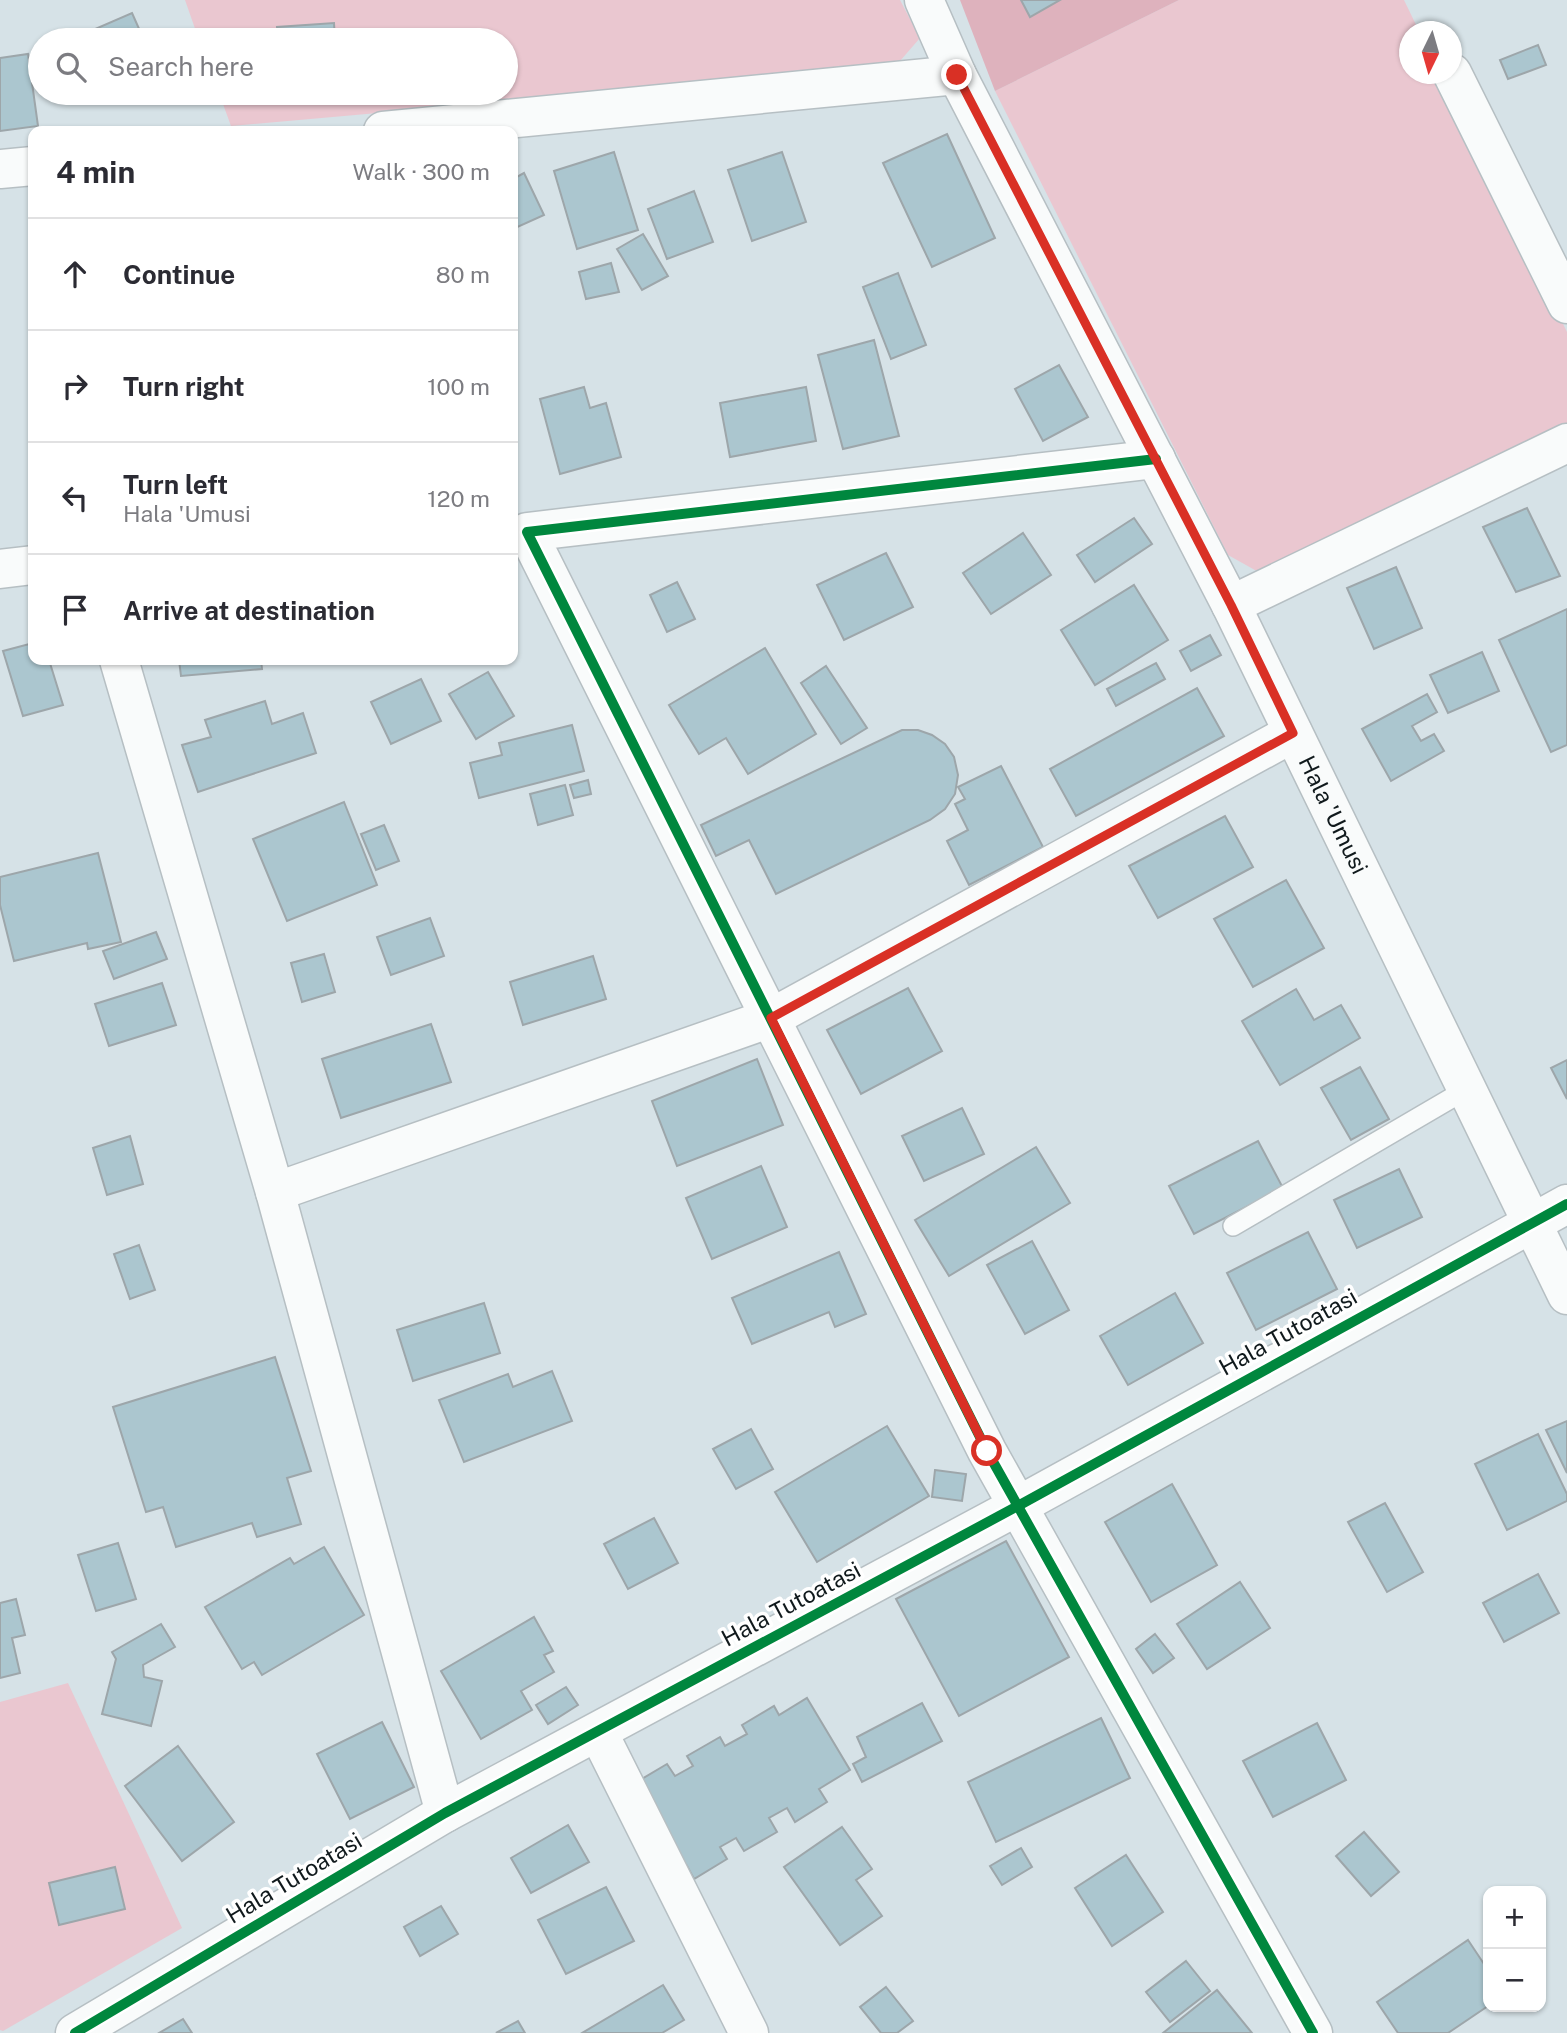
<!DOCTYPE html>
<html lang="en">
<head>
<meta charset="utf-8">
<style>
  body { margin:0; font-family:"Public Sans",sans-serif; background:#f2f2f3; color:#2b2b33 }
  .controls { position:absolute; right:21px; bottom:21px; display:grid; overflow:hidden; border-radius:14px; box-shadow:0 2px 5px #0004 }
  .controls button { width:63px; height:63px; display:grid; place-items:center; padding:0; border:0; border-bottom:2px solid #e1e1e2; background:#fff; color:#2b2b33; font:35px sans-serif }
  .compass { position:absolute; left:1399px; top:21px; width:63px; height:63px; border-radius:50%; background:#fff; box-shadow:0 2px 5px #0004; rotate:185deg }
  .stop { position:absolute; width:21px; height:21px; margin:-16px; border:5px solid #d93025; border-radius:50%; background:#fff }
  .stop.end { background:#d93025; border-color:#fff; box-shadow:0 2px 7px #0008 }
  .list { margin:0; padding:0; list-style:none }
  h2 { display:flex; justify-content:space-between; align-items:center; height:91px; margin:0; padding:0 28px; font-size:30px }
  h2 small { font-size:23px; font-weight:400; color:#7c7c81 }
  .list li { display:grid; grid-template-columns:46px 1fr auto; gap:21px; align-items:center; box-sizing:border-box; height:112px; padding:0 28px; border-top:2px solid #e1e1e2 }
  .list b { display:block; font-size:26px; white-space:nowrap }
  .list p { margin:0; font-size:23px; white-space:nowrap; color:#7c7c81 }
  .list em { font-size:23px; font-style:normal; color:#7c7c81 }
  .icon { flex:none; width:38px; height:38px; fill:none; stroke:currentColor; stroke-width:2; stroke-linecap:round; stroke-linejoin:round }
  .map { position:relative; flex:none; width:1567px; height:2033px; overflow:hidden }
  .search { position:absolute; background:#fff; box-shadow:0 2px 5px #0004; left:28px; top:28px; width:490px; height:77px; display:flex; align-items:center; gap:18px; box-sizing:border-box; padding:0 24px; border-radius:38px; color:#7c7c81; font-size:26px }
  .panel { position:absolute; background:#fff; box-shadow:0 2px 5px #0004; left:28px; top:126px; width:490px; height:539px; border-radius:14px }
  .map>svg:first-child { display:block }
  .green { fill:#eac7d0 }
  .forest { fill:#deb2bd }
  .building { fill:#abc6cf; stroke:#9da6aa; stroke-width:2 }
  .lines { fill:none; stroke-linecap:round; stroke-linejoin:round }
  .service-casing { stroke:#b6bfc3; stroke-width:22 }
  .minor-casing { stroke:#b6bfc3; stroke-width:41 }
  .service { stroke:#f9fbfb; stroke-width:19 }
  .minor { stroke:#f9fbfb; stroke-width:38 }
  .cycleway-casing { stroke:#fff; stroke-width:15 }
  .cycleway { stroke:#00873e; stroke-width:10 }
  .route { stroke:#d93025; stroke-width:9 }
  .labels { text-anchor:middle; stroke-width:7; stroke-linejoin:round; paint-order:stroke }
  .street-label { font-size:23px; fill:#10191c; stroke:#fff }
</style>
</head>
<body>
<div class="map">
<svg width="1567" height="2033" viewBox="0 0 1567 2033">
  <rect width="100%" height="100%" fill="#d6e2e7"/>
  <!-- green -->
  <g class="green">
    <polygon points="185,0 900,0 920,38 900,61 684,86 231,126 219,93 506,93 506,40 199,40"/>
    <polygon points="1179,0 1404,0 1419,31 1410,32 1410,74 1440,74 1567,332 1567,426 1262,574 1228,555 995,91"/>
    <polygon points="68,1683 182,1928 3,2031 0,2030 0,1702"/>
  </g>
  <!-- forest -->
  <polygon class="forest" points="960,0 1179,0 995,91"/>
  <!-- building -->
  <g class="building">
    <polygon points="1021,0 1060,0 1030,17"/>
    <polygon points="132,13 144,40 81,40 79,36"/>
    <polygon points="334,23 335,40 278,40 277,27"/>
    <polygon points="1538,45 1546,65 1508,79 1500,60"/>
    <polygon points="28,54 38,126 0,131 0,58"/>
    <polygon points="281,93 338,93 339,97 282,101"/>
    <polygon points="947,134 995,238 932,267 883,163"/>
    <polygon points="614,152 638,230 577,249 554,171"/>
    <polygon points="782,152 806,222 752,241 728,170"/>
    <polygon points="524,173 544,215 513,229 513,179"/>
    <polygon points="694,191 713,242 667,259 648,209"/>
    <polygon points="643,234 668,276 642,290 617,249"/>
    <polygon points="611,263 619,292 586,299 579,272"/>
    <polygon points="898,273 926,345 891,359 863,287"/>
    <polygon points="874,340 899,436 843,449 818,355"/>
    <polygon points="1059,365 1088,417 1043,441 1015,389"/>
    <polygon points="584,387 590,408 606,403 621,457 560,474 540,399"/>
    <polygon points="806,387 816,441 730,457 720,403"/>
    <polygon points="1527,508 1560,576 1516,592 1483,527"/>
    <polygon points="1134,518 1152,544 1095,582 1077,555"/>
    <polygon points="1023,533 1051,575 991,614 963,573"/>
    <polygon points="886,553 913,607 844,640 817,585"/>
    <polygon points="1396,567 1422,628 1374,649 1347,588"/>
    <polygon points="677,582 695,619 667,632 650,595"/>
    <polygon points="1134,585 1168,640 1095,685 1061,630"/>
    <polygon points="1567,609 1567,745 1551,752 1499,640"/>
    <polygon points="1210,635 1221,655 1191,671 1180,651"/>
    <polygon points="33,643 33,660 49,660 63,705 23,716 3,651"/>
    <polygon points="765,648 816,734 748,774 726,738 699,754 669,705"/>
    <polygon points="1482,652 1499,691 1448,713 1430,675"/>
    <polygon points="179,660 261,660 262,669 181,676"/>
    <polygon points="1156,663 1165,679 1116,706 1107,689"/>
    <polygon points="826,666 867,728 841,744 801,683"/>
    <polygon points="488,672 514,716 476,739 449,694"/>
    <polygon points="421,679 441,721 391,744 371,702"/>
    <polygon points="1197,688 1224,736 1076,816 1050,769"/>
    <polygon points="1427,694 1437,712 1412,726 1421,741 1434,734 1444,751 1391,781 1362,729"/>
    <polygon points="265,701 272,724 303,713 316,753 198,792 182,745 211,737 205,720"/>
    <polygon points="572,725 584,771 479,798 470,763 502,755 499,743"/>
    <polygon points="902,730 918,730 932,735 945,744 954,757 958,775 955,794 945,809 930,820 776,894 749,840 716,856 701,825"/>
    <polygon points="1001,766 1043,847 969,885 947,841 968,830 955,804 965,799 958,787"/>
    <polygon points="588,780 591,794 574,798 570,785"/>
    <polygon points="565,785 573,815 538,825 530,794"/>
    <polygon points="344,802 377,885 287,921 253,839"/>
    <polygon points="1225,816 1253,867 1158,918 1129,866"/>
    <polygon points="384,825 399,861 376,870 361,834"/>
    <polygon points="98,853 121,942 88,949 87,943 14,961 0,905 0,877"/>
    <polygon points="1286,880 1324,948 1253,987 1214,919"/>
    <polygon points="430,918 444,956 391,975 377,937"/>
    <polygon points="156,932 167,959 114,979 103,951"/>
    <polygon points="324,954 335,992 302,1002 291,963"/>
    <polygon points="593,956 606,999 523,1025 510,982"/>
    <polygon points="162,983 176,1025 109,1046 95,1004"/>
    <polygon points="908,988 942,1051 861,1094 827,1030"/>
    <polygon points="1296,989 1314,1020 1341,1005 1360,1038 1280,1085 1242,1021"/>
    <polygon points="431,1024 451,1082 341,1118 322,1059"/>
    <polygon points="757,1059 783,1125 677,1166 652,1101"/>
    <polygon points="1567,1060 1567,1099 1551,1068"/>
    <polygon points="1360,1067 1389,1119 1351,1140 1321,1088"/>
    <polygon points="962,1108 984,1154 924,1181 902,1136"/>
    <polygon points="130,1136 143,1184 107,1195 93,1148"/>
    <polygon points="1258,1141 1283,1188 1194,1234 1169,1186"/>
    <polygon points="1036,1147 1070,1203 949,1276 915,1220"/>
    <polygon points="761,1166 787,1227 712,1259 686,1198"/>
    <polygon points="1399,1169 1422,1217 1357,1248 1334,1200"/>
    <polygon points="1308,1232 1337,1289 1256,1330 1227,1273"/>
    <polygon points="1032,1241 1069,1310 1025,1334 987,1265"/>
    <polygon points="139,1245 155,1290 130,1299 114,1254"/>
    <polygon points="839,1252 866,1314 835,1327 829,1312 752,1344 732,1298"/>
    <polygon points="1175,1293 1203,1343 1128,1385 1100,1336"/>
    <polygon points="484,1303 500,1353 413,1381 397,1330"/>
    <polygon points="275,1357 311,1471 287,1478 301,1524 257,1537 252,1523 176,1547 163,1507 146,1512 113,1407"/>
    <polygon points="552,1371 572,1421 464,1462 439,1400 508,1374 513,1387"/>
    <polygon points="1567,1421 1567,1473 1546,1430"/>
    <polygon points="887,1426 929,1496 817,1562 775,1492"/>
    <polygon points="751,1429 773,1469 736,1489 713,1449"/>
    <polygon points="1538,1434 1567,1494 1567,1501 1507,1530 1475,1464"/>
    <polygon points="935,1470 966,1474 962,1501 932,1497"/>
    <polygon points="1172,1484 1217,1565 1151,1602 1105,1522"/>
    <polygon points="1385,1503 1423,1572 1387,1592 1348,1522"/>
    <polygon points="654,1518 678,1563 628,1589 604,1544"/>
    <polygon points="1006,1541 1069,1657 959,1716 896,1599"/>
    <polygon points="118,1543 136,1599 96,1611 78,1555"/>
    <polygon points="324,1547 364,1615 262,1675 254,1662 242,1669 205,1607 290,1558 294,1564"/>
    <polygon points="1538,1574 1559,1613 1504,1642 1483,1603"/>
    <polygon points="1240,1582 1270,1628 1207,1669 1177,1624"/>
    <polygon points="16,1599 25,1635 12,1638 20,1673 0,1678 0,1603"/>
    <polygon points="534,1617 553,1651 544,1655 554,1672 521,1691 532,1710 481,1739 441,1671"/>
    <polygon points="161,1624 175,1647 143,1665 144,1677 162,1681 151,1726 102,1714 116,1659 112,1652"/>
    <polygon points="1155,1634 1174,1658 1153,1673 1136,1649"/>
    <polygon points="566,1687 578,1705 548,1724 536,1705"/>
    <polygon points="807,1698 850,1770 819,1789 827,1802 795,1822 787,1808 769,1818 777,1832 744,1851 736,1838 720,1847 727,1859 694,1879 687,1866 683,1869 635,1783 667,1764 675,1776 693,1766 687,1756 720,1737 725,1746 747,1734 742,1725 774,1706 779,1715"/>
    <polygon points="922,1703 942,1741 862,1782 853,1764 866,1757 857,1737"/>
    <polygon points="1101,1718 1130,1778 996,1842 968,1782"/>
    <polygon points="382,1722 414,1787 350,1819 317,1754"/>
    <polygon points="1317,1723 1346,1780 1273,1817 1243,1761"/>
    <polygon points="178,1746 234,1822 182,1861 125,1786"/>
    <polygon points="568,1825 589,1862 531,1893 511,1858"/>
    <polygon points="842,1827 872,1869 856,1880 882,1916 840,1945 784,1867"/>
    <polygon points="1364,1832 1399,1872 1371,1896 1336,1856"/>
    <polygon points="1021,1848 1032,1867 1002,1885 990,1866"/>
    <polygon points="1126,1855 1163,1912 1112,1946 1075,1888"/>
    <polygon points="115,1867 125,1909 59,1925 49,1883"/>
    <polygon points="606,1887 634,1941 566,1974 538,1920"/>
    <polygon points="441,1906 458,1934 420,1956 404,1927"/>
    <polygon points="1468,1940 1488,1970 1488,2006 1448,2033 1398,2033 1377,2002"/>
    <polygon points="1186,1961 1210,1991 1170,2022 1146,1992"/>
    <polygon points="663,1985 684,2020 662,2033 582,2033"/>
    <polygon points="886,1987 913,2021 897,2033 881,2033 860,2007"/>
    <polygon points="1217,1990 1252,2033 1163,2033"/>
    <polygon points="183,2019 192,2033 159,2033"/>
    <polygon points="518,2021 525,2033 496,2033"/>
  </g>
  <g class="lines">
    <defs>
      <polyline id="service" points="1233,1226 1467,1089"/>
      <g id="minor">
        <path id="s1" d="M924,0L957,75L1231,605L1567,1295"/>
        <polyline points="1452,73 1567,304"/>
        <polyline points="383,131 957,75"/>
        <polyline points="0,169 33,166"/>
        <polyline points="1156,459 527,532 987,1451 1313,2033"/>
        <polyline points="0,569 33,565"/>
        <polyline points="1231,605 1567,443"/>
        <polyline points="119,660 275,1192 445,1813"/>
        <polyline points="275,1192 771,1018 1293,733"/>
        <polyline points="598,1732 749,2033"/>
        <polyline points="75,2033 445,1813 1016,1507 1567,1204"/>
      </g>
    </defs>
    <!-- service casing -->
    <use href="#service" class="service-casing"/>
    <!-- minor casing -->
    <use href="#minor" class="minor-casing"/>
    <!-- service -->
    <use href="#service" class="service"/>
    <!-- minor -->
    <use href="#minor" class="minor"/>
    <defs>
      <g id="cycleway">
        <polyline points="1156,459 527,532 987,1451 1313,2033"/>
        <polyline points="75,2033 445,1813 1016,1507 1567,1204"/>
      </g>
    </defs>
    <!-- cycleway casing -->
    <use href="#cycleway" class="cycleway-casing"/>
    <!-- cycleway -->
    <use href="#cycleway" class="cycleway"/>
  </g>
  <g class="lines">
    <!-- route -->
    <polyline class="route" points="957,75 1231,605 1293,733 771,1018 987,1451"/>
  </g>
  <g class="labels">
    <!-- street labels -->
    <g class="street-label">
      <text dy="8" stroke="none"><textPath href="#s1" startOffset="912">Hala 'Umusi</textPath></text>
      <text transform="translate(1288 1332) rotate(-29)" y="8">Hala Tutoatasi</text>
      <text transform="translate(791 1604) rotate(-28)" y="8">Hala Tutoatasi</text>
      <text transform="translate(294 1878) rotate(-31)" y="8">Hala Tutoatasi</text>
    </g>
  </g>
</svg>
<div class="controls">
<button>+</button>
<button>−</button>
</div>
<svg class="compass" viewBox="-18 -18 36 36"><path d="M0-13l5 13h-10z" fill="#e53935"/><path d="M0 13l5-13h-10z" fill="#7c7c81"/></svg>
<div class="stop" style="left:987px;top:1451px"></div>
<div class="stop end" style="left:957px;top:75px"></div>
<div class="search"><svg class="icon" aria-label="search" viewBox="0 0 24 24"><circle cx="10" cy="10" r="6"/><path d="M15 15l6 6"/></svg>Search here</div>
<section class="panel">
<h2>4 min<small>Walk · 300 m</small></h2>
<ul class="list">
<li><svg class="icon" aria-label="ahead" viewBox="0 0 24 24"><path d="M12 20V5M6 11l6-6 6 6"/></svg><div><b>Continue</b></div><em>80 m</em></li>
<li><svg class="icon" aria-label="right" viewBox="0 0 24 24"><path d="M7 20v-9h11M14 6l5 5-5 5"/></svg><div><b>Turn right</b></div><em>100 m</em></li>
<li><svg class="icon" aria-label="left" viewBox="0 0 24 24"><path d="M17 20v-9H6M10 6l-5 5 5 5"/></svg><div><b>Turn left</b><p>Hala 'Umusi</p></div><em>120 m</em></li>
<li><svg class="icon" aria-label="arrive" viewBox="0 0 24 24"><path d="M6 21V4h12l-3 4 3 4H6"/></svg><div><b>Arrive at destination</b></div></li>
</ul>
</section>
</div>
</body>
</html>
